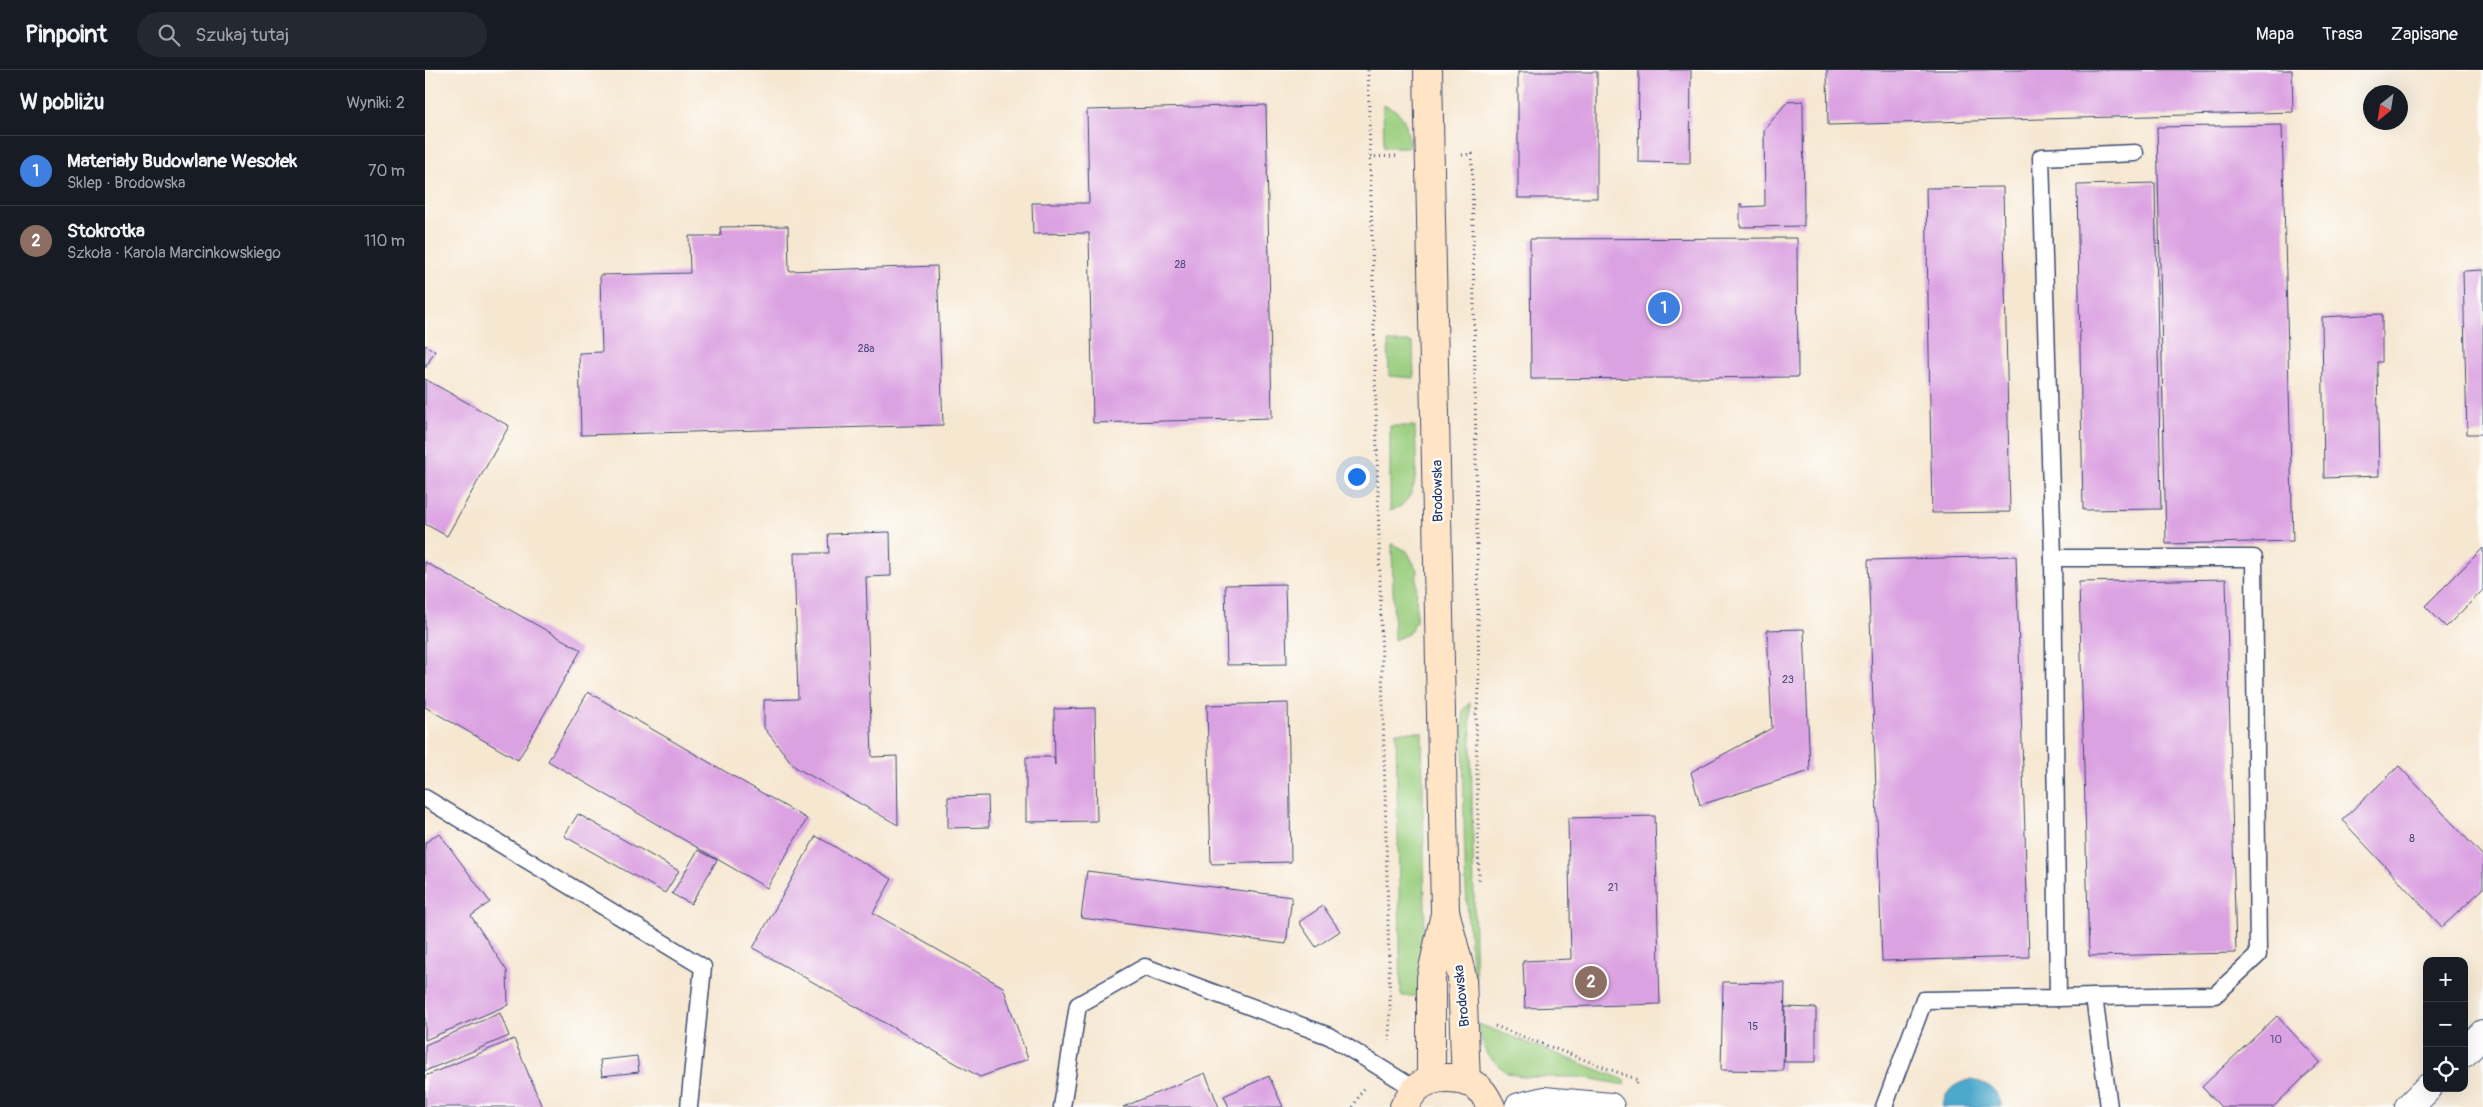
<!DOCTYPE html>
<html lang="pl">
<head>
<meta charset="utf-8">
<style>
  body { margin:0; font-family:Pangolin,sans-serif; background:#242831; color:#f1f3f6 }
  .controls { position:absolute; right:15px; bottom:15px; display:grid; overflow:hidden; border-radius:10px; box-shadow:0 5px 20px #0002 }
  .controls button { width:45px; height:45px; display:grid; place-items:center; padding:0; border:0; border-bottom:1px solid #363941; background:#171b24; color:#f1f3f6; font:25px sans-serif }
  .compass { position:absolute; left:1938px; top:15px; width:45px; height:45px; border-radius:50%; background:#171b24; box-shadow:0 5px 20px #0002; rotate:210deg }
  .you { position:absolute; left:931px; top:406px; width:18px; height:18px; margin:-12px; border:4px solid #fff; border-radius:50%; background:#1a73e8; box-shadow:0 0 0 8px #1a73e833 }
  .badge { display:grid; place-items:center; width:32px; height:32px; border-radius:50%; background:#db2777; color:#fff; font-size:16px; font-weight:700 }
  .pin { position:absolute; translate:-50% -50%; border:2px solid #fff; box-shadow:0 1px 5px #0006 }
  .list { margin:0; padding:0; list-style:none }
  h2 { display:flex; justify-content:space-between; align-items:center; height:65px; margin:0; padding:0 20px; font-size:21px }
  h2 small { font-size:16px; font-weight:400; color:#9ea1a6 }
  .list li { display:grid; grid-template-columns:32px 1fr auto; gap:15px; align-items:center; box-sizing:border-box; height:70px; padding:0 20px; border-top:1px solid #363941 }
  .list b { display:block; font-size:19px; white-space:nowrap }
  .list p { margin:0; font-size:16px; white-space:nowrap; color:#9ea1a6 }
  .list em { font-size:16px; font-style:normal; color:#9ea1a6 }
  .icon { flex:none; width:28px; height:28px; fill:none; stroke:currentColor; stroke-width:2; stroke-linecap:round; stroke-linejoin:round }
  .map { position:relative; flex:none; width:2058px; height:1037px; overflow:hidden }
  header { display:flex; align-items:center; gap:30px; box-sizing:border-box; height:70px; padding:0 25px; background:#171b24; border-bottom:1px solid #363941 }
  header strong { font-size:24px }
  nav { display:flex; gap:28px; margin-inline-start:auto; font-size:18px }
  .search { width:350px; height:45px; background:#242831; display:flex; align-items:center; gap:12px; box-sizing:border-box; padding:0 18px; border-radius:28px; color:#9ea1a6; font-size:19px }
  main { display:flex }
  aside { flex:1; background:#171b24 }
  .map>svg:first-child { display:block }
  .green { fill:#9ace7e; stroke:#5a7e6e }
  .water { fill:#4da9cb; stroke:#346c94 }
  .building { fill:#dba2e2 }
  .lines { fill:none; stroke-linecap:round; stroke-linejoin:round }
  .lane-casing { stroke:#3c4b6f; stroke-width:19 }
  .street-casing { stroke:#3c4b6f; stroke-width:30 }
  .secondary-casing { stroke:#3c4b6f; stroke-width:30 }
  .path { stroke:#3c4b6f; stroke-width:3; stroke-dasharray:1 4; stroke-linecap:butt }
  .lane { stroke:#fff; stroke-width:16 }
  .street { stroke:#fff; stroke-width:28 }
  .secondary { stroke:#ffe4c6; stroke-width:28 }
  .labels { text-anchor:middle; stroke-width:4.5; stroke-linejoin:round; paint-order:stroke }
  .number-label { font-size:11px; fill:#4b4c7f }
  .street-label { font-size:14px; fill:#1b2f5e; stroke:#fdfcf7 }
</style>
</head>
<body>
<header>
<strong>Pinpoint</strong>
<div class="search"><svg class="icon" aria-label="search" viewBox="0 0 24 24"><circle cx="10" cy="10" r="6"/><path d="M15 15l6 6"/></svg>Szukaj tutaj</div>
<nav><a>Mapa</a><a>Trasa</a><a>Zapisane</a></nav>
</header>
<main>
<aside>
<h2>W pobliżu<small>Wyniki: 2</small></h2>
<ul class="list">
<li><span class="badge" style="background:#3f7fe0">1</span><div><b>Materiały Budowlane Wesołek</b><p>Sklep · Brodowska</p></div><em>70 m</em></li>
<li><span class="badge" style="background:#8d6e63">2</span><div><b>Stokrotka</b><p>Szkoła · Karola Marcinkowskiego</p></div><em>110 m</em></li>
</ul>
</aside>
<div class="map">
<svg width="2058" height="1037" viewBox="0 0 2058 1037">
  <rect width="100%" height="100%" fill="#fdfcf7"/>
  <filter id="ink" filterUnits="userSpaceOnUse"><feTurbulence type="fractalNoise" baseFrequency=".02" numOctaves="2"/><feDisplacementMap in="SourceGraphic" scale="10" xChannelSelector="R" yChannelSelector="G"/><feConvolveMatrix kernelMatrix="1 2 1 2 8 2 1 2 1" color-interpolation-filters="sRGB"/></filter>
  <filter id="wash" filterUnits="userSpaceOnUse"><feTurbulence type="fractalNoise" baseFrequency=".0096" numOctaves="4" result="noise"/><feDisplacementMap in="SourceGraphic" scale="20" xChannelSelector="R" yChannelSelector="G"/><feGaussianBlur stdDeviation="1.12" result="paint"/><feColorMatrix in="noise" values="0 0 0 0 0 0 0 0 0 0 0 0 0 0 0 0 0 1.4 0 .05"/><feComposite in="paint" operator="in"/></filter>
  <g filter="url(#wash)">
    <rect width="100%" height="100%" fill="#f6e7d1"/>
    <!-- green -->
    <g class="green">
      <path d="M958,35C980,40 983,57 984,77H959Z"/>
      <polygon points="963,272 985,272 988,274 989,308 964,306"/>
      <path d="M965,356H990C990,384 1000,431 965,441Z"/>
      <polygon points="967,474 982,481 992,500 991,552 983,564 969,570"/>
      <path d="M1045,632L1051,922C1037,829 1039,734 1038,640Z"/>
      <polygon points="971,662 997,662 1000,842 994,926 976,926"/>
      <polygon points="1051,953 1200,1010 1200,1015 1155,1007 1099,1007 1082,1003 1062,985"/>
    </g>
    <!-- water -->
    <path class="water" d="M1545,1010C1562,1012 1573,1019 1577,1037H1517C1520,1021 1529,1013 1545,1010Z"/>
    <g id="blocks">
      <!-- building -->
      <g class="building">
        <polygon points="1214,0 1266,0 1265,93 1213,92"/>
        <polygon points="1402,0 1867,0 1868,42 1403,55"/>
        <rect x="1093" y="2" width="79" height="126"/>
        <polygon points="1378,31 1379,156 1315,157 1315,134 1317,134 1317,137 1340,136 1339,60 1362,32"/>
        <polygon points="841,35 847,348 668,353 664,163 608,164 607,133 664,133 662,40"/>
        <polygon points="1857,55 1868,471 1741,474 1732,57"/>
        <polygon points="1730,113 1736,439 1658,440 1652,115"/>
        <polygon points="1578,117 1585,442 1507,443 1501,118"/>
        <polygon points="363,156 364,201 512,196 518,355 156,365 154,283 177,282 175,205 265,203 264,166 296,166 295,157"/>
        <polygon points="1372,168 1373,307 1106,309 1105,169"/>
        <polygon points="2058,200 2058,364 2042,364 2038,201"/>
        <polygon points="1957,244 1957,292 1952,292 1954,406 1899,408 1897,247"/>
        <polygon points="0,275 10,281 0,298"/>
        <polygon points="0,309 84,356 22,466 0,454"/>
        <polygon points="465,462 466,506 441,507 447,687 472,686 473,755 370,697 339,658 339,630 373,629 369,483 404,483 403,464"/>
        <polygon points="2058,478 2058,520 2021,557 2000,536"/>
        <polygon points="1591,486 1604,887 1457,891 1443,490"/>
        <polygon points="0,492 156,580 93,690 0,637"/>
        <polygon points="1801,509 1811,883 1664,886 1654,512"/>
        <polygon points="860,514 862,594 802,595 800,515"/>
        <polygon points="1379,559 1385,701 1275,735 1266,702 1347,658 1342,560"/>
        <polygon points="163,622 382,749 342,818 123,691"/>
        <polygon points="863,633 866,792 786,794 782,635"/>
        <polygon points="670,638 672,751 601,752 601,687 629,687 630,695 629,639"/>
        <polygon points="1974,696 2058,786 2058,819 2017,857 1917,750"/>
        <polygon points="563,726 564,757 523,758 523,727"/>
        <polygon points="153,744 254,801 240,823 139,766"/>
        <polygon points="1230,746 1235,934 1100,938 1098,891 1146,889 1143,748"/>
        <polygon points="14,763 65,832 46,846 82,901 83,935 0,970 0,773"/>
        <polygon points="391,766 467,809 448,843 578,917 603,989 555,1007 328,878"/>
        <polygon points="273,780 292,790 266,834 247,824"/>
        <polygon points="662,801 867,827 861,874 656,848"/>
        <polygon points="898,836 915,861 891,877 874,852"/>
        <polygon points="1298,912 1360,913 1358,1001 1296,1000"/>
        <polygon points="1360,937 1391,938 1391,992 1359,992"/>
        <polygon points="75,943 84,966 0,1001 0,975"/>
        <polygon points="1852,946 1895,992 1848,1037 1796,1037 1777,1017"/>
        <polygon points="89,969 117,1037 0,1037 0,1006"/>
        <polygon points="212,986 214,1002 177,1006 175,990"/>
        <polygon points="780,1003 794,1037 698,1037"/>
        <polygon points="844,1006 858,1037 804,1037 799,1026"/>
      </g>
    </g>
  </g>
  <g filter="url(#ink)">
    <use href="#blocks" fill-opacity="0" stroke="#3c4b6f" stroke-width="1"/>
    <g class="lines">
      <defs>
        <g id="lane">
          <polyline points="1628,488 1829,488 1833,885 1790,925 1669,927 1684,1037"/>
          <polyline points="0,728 278,897 264,1037"/>
          <polyline points="1633,928 1669,927"/>
          <polyline points="637,1037 653,935 720,897 904,966 990,1019"/>
          <polyline points="1459,1037 1499,930 1633,928 1628,488 1616,87 1710,83"/>
        </g>
        <g id="street">
          <polyline points="2039,983 2058,964"/>
          <polyline points="1094,1037 1119,1031 1185,1037"/>
          <polyline points="1984,1037 2003,1018"/>
        </g>
        <g id="secondary">
          <polyline points="1003,0 1020,841 1037,907 1041,1012"/>
          <polyline points="1006,1010 1006,908 1019,848"/>
          <path d="M979,1037C982,1032 985,1025 990,1020C1005,1003 1044,1004 1058,1023C1061,1027 1064,1033 1066,1037"/>
        </g>
      </defs>
      <!-- lane casing -->
      <use href="#lane" class="lane-casing"/>
      <!-- street casing -->
      <use href="#street" class="street-casing"/>
      <!-- secondary casing -->
      <use href="#secondary" class="secondary-casing"/>
      <!-- path -->
      <g class="path">
        <polyline points="943,0 965,936 964,972"/>
        <polyline points="1037,85 1047,84 1054,622 1051,645 1054,812"/>
        <polyline points="945,87 973,86"/>
        <polyline points="1070,956 1213,1010 1211,1016"/>
        <polyline points="928,1037 939,1017"/>
      </g>
      <!-- lane -->
      <use href="#lane" class="lane"/>
      <!-- street -->
      <use href="#street" class="street"/>
      <!-- secondary -->
      <use href="#secondary" class="secondary"/>
    </g>
  </g>
  <g class="labels">
    <!-- number labels -->
    <g class="number-label">
      <text x="755" y="198">28</text>
      <text x="441" y="282">28a</text>
      <text x="1363" y="613">23</text>
      <text x="1987" y="772">8</text>
      <text x="1188" y="821">21</text>
      <text x="1328" y="960">15</text>
      <text x="1851" y="973">10</text>
    </g>
    <!-- street labels -->
    <g class="street-label">
      <text transform="translate(1012 421) rotate(-91)" y="5">Brodowska</text>
      <text transform="translate(1036 926) rotate(-96)" y="5">Brodowska</text>
    </g>
  </g>
</svg>
<div class="controls">
<button>+</button>
<button>−</button>
<button><svg class="icon" aria-label="locate" viewBox="0 0 24 24"><circle cx="12" cy="12" r="6"/><path d="M12 2v4M12 18v4M2 12h4M18 12h4"/></svg></button>
</div>
<svg class="compass" viewBox="-18 -18 36 36"><path d="M0-13l5 13h-10z" fill="#e53935"/><path d="M0 13l5-13h-10z" fill="#9ea1a6"/></svg>
<div class="you"></div>
<div class="pin badge" style="left:1239px;top:238px;background:#3f7fe0">1</div>
<div class="pin badge" style="left:1166px;top:912px;background:#8d6e63">2</div>
</div>
</main>
</body>
</html>
